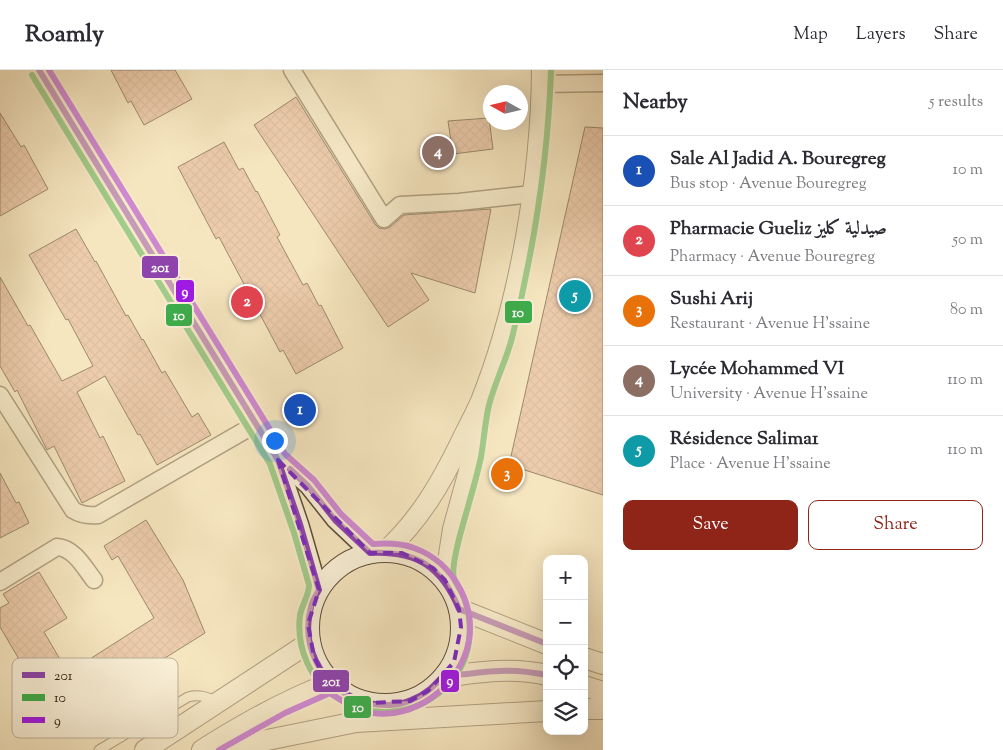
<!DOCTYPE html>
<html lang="en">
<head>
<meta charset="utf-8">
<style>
  body { margin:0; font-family:"Sorts Mill Goudy",Amiri,serif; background:#f2f2f3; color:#2b2b33 }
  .controls { position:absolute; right:15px; bottom:15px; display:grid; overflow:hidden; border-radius:10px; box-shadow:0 5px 20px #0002 }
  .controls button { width:45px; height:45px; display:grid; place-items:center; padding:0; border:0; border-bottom:1px solid #e1e1e2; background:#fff; color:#2b2b33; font:25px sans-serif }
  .compass { position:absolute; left:483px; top:15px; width:45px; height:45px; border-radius:50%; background:#fff; box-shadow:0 5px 20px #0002; rotate:278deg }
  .you { position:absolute; left:274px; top:370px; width:18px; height:18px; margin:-12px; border:4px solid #fff; border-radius:50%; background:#1a73e8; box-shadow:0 0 0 8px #1a73e833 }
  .badge { display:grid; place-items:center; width:32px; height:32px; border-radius:50%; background:#8f2418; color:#fff; font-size:16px; font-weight:700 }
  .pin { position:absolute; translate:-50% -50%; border:2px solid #fff; box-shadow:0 1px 5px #0006 }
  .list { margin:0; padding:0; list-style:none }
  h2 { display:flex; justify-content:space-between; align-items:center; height:65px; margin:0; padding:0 20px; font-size:21px }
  h2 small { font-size:16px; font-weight:400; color:#7c7c81 }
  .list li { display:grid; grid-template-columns:32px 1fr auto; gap:15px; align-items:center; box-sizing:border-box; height:70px; padding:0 20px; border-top:1px solid #e1e1e2 }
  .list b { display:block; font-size:19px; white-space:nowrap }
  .list p { margin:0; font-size:16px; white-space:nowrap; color:#7c7c81 }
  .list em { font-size:16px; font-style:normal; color:#7c7c81 }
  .actions { display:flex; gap:10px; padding:15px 20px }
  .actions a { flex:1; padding:11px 0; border:1px solid #8f2418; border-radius:10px; text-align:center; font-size:18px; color:#8f2418 }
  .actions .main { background:#8f2418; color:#fff }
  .icon { flex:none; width:28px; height:28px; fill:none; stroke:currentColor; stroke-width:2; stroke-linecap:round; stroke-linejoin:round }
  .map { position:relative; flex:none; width:603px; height:680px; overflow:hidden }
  header { display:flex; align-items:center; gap:30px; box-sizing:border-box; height:70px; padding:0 25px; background:#fff; border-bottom:1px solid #e1e1e2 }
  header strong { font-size:24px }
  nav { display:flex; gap:28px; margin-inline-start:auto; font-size:18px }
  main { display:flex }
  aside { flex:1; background:#fff }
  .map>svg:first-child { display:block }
  .building { fill:url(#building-cross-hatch); stroke:#2c1d0b }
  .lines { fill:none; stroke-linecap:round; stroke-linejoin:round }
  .service-casing { stroke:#5e4f38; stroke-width:11 }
  .minor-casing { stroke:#5e4f38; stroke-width:19 }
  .tertiary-casing { stroke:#5e4f38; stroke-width:22 }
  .service { stroke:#f9efd6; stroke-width:9 }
  .minor { stroke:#f9efd6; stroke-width:16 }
  .tertiary { stroke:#f9efd6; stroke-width:20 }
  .bus-1-casing { stroke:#f9efd6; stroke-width:10 }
  .bus-2-casing { stroke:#f9efd6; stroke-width:10 }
  .bus-3-casing { stroke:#f9efd6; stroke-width:10 }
  .bus-1 { stroke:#8e44ad; stroke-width:6 }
  .bus-2 { stroke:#3dad4b; stroke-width:6 }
  .bus-3 { stroke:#a019e5; stroke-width:6 }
  .marked { fill:none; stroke:#7b2cbf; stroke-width:4; stroke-dasharray:10 6; stroke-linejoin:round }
  .key { fill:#f9efd6; stroke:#bcb099; stroke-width:1 }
  .key-label { font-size:14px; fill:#2c1d0b }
  .line-badge { stroke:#f9efd6; stroke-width:2 }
  .badge-label { font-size:14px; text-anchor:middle; font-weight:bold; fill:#fff }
</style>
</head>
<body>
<header>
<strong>Roamly</strong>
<nav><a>Map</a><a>Layers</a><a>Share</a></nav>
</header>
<main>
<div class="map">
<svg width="603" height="680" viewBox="0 0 603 680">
  <defs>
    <pattern id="building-cross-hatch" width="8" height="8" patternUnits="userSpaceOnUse" patternTransform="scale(1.25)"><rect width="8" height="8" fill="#e3ad96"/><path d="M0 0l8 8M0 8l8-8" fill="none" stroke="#c39480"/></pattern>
  </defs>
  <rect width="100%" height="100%" fill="#f6e6c0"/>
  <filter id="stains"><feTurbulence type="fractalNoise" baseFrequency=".004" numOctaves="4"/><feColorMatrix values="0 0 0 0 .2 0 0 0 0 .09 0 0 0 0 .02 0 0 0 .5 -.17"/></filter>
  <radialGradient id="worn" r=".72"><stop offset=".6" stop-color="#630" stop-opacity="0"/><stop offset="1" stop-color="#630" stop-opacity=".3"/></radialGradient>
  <!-- building -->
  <g class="building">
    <polygon points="111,0 175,0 192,29 144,55 131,31 128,33"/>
    <polygon points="296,27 375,154 379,158 385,159 390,157 404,145 491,139 475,223 411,203 429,230 388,257 254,55"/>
    <polygon points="0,43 21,77 24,75 48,119 0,146"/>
    <polygon points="489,48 493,79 453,84 448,51"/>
    <polygon points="585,57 603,58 603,425 509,395"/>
    <polygon points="224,72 239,100 243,98 256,122 257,121 280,165 277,167 303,215 307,213 319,236 321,235 343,278 296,304 283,280 280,282 219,167 216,169 178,97"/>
    <polygon points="76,159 95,192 96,191 126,246 128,245 142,270 143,269 162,303 165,301 192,347 198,343 211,365 157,395 140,364 138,365 105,306 77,322 100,368 103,366 125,411 82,433 54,376 47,380 17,320 15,322 0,296 0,207 28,256 30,255 62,311 93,296 68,249 66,250 29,185"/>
    <polygon points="0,403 16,433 19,432 29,453 0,468"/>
    <polygon points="146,450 183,510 205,563 157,593 162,604 112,634 107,625 54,654 25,609 29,606 0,557 0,538 9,533 3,524 39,502 67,548 44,562 68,603 154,548 118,486 112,490 104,476"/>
  </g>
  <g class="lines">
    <defs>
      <path id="service" d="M99,680L188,627C200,624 207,627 217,632"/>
      <g id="minor">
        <polyline points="39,0 278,390 300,454 319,520"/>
        <polyline points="292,0 384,149 400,135 459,132 532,124"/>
        <polyline points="542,14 603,13"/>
        <path d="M0,325L73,440C81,445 88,446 98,445L256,354"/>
        <polyline points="279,390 308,416 335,450 370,483"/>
        <path d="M0,512L57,477C74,478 84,497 94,510"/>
      </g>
      <g id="tertiary">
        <path d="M386,481C420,449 440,415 461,372C467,359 475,345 481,331C520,233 541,106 542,0"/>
        <circle cx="385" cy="558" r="76"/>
        <polyline points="445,510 453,459 469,401 478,351"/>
        <polyline points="459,539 547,574"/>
        <polyline points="584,588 603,594"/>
        <path d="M444,607C479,602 512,597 547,605"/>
        <polyline points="584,616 603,622"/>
        <polyline points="584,639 603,639"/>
        <polyline points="145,680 310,572"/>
        <path d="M202,680C243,654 285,630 331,613"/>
        <polyline points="233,680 267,670 356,652 547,641"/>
      </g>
    </defs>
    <!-- service casing -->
    <use href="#service" class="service-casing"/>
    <!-- minor casing -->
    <use href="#minor" class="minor-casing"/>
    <!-- tertiary casing -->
    <use href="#tertiary" class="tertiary-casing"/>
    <!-- service -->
    <use href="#service" class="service"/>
    <!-- minor -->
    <use href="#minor" class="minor"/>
    <!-- tertiary -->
    <use href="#tertiary" class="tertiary"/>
    <defs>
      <g id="bus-1">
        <path d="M39,0L278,390L300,454L319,520C316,525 312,531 311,537C297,588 337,636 388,635C403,635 419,628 430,619C435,615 440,609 445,607C451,604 461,605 467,604C498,600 516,599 547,605"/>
        <path d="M290,399L308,416L335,450L370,483C417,481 441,496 459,539L547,574"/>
      </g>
      <path id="bus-2" d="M32,5L270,394L294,463L309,515C309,525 302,535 300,545C296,577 310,612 339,629C383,655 435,641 461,597C472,577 472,549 464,528C462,521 456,515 454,508C451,500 457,478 459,469C466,442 475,415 481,387C484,370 485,352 489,335C495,312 506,291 512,268C534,179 548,91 551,0"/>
      <path id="bus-3" d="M49,0L285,384L314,410L341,444L373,474C387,473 401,473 414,478C454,492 479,539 467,579C454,623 405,655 360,640C349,636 339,629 330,623L285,643L219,680"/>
    </defs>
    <!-- bus-1 casing -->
    <use href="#bus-1" class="bus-1-casing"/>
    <!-- bus-2 casing -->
    <use href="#bus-2" class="bus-2-casing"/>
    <!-- bus-3 casing -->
    <use href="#bus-3" class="bus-3-casing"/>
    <!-- bus-1 -->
    <use href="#bus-1" class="bus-1"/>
    <!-- bus-2 -->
    <use href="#bus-2" class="bus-2"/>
    <!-- bus-3 -->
    <use href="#bus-3" class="bus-3"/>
  </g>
  <!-- marked area -->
  <path d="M0 0H603V680H0ZM278,390L370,483H402L433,498L445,510L459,539L461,557L454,592L428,621L410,631L368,633L348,626L321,601L314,587L308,554L319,520Z" fill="#f6e6c0" fill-opacity=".55" fill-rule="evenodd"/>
  <path class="marked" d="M278,390L370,483H402L433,498L445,510L459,539L461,557L454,592L428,621L410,631L368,633L348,626L321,601L314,587L308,554L319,520Z"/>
  <!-- legend -->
  <rect x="12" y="588" width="166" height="80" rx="8" class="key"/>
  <rect x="22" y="602" width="23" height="6" fill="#8e44ad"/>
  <rect x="22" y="624" width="23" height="7" fill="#3dad4b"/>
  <rect x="22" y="647" width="23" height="6" fill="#a019e5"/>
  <g class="key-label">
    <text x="54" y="610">201</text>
    <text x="54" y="632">10</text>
    <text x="54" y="655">9</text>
  </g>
  <g class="line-badge">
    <rect x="141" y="185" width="38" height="24" rx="5" fill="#8e44ad"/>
    <rect x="175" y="209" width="20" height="24" rx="5" fill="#a019e5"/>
    <rect x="504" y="230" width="29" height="24" rx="5" fill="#3dad4b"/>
    <rect x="165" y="233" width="28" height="24" rx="5" fill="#3dad4b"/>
    <rect x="440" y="599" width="20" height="24" rx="5" fill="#a019e5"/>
    <rect x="312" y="599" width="38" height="24" rx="5" fill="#8e44ad"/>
    <rect x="343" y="625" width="29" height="24" rx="5" fill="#3dad4b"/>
  </g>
  <g class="badge-label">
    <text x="160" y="202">201</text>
    <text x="185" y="226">9</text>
    <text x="518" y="247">10</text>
    <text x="179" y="250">10</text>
    <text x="450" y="615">9</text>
    <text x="331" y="616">201</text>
    <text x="358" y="642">10</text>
  </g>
  <rect width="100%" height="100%" filter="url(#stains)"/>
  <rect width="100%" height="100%" fill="url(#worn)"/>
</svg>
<div class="controls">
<button>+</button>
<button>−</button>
<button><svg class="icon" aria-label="locate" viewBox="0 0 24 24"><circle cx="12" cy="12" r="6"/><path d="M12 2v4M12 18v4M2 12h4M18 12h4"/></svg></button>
<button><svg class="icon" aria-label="layers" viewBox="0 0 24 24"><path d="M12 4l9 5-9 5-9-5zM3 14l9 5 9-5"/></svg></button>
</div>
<svg class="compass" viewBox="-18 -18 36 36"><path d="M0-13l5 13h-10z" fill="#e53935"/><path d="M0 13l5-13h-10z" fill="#7c7c81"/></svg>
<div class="you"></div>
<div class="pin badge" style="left:300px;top:340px;background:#1a4fb4">1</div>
<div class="pin badge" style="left:247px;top:232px;background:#e0444e">2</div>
<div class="pin badge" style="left:507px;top:404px;background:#e8710a">3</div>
<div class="pin badge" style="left:438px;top:82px;background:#8d6e63">4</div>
<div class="pin badge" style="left:575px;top:226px;background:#0f9aa8">5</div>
</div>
<aside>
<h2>Nearby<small>5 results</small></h2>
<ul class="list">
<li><span class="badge" style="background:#1a4fb4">1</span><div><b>Sale Al Jadid A. Bouregreg</b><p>Bus stop · Avenue Bouregreg</p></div><em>10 m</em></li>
<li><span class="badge" style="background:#e0444e">2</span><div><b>Pharmacie Gueliz صيدلية كليز</b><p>Pharmacy · Avenue Bouregreg</p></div><em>50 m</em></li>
<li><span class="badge" style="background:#e8710a">3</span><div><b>Sushi Arij</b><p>Restaurant · Avenue H'ssaine</p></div><em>80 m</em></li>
<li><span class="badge" style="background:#8d6e63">4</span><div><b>Lycée Mohammed VI</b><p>University · Avenue H'ssaine</p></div><em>110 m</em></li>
<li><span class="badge" style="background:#0f9aa8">5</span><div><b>Résidence Salima1</b><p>Place · Avenue H'ssaine</p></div><em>110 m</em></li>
</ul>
<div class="actions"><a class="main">Save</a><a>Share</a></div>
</aside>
</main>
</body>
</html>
